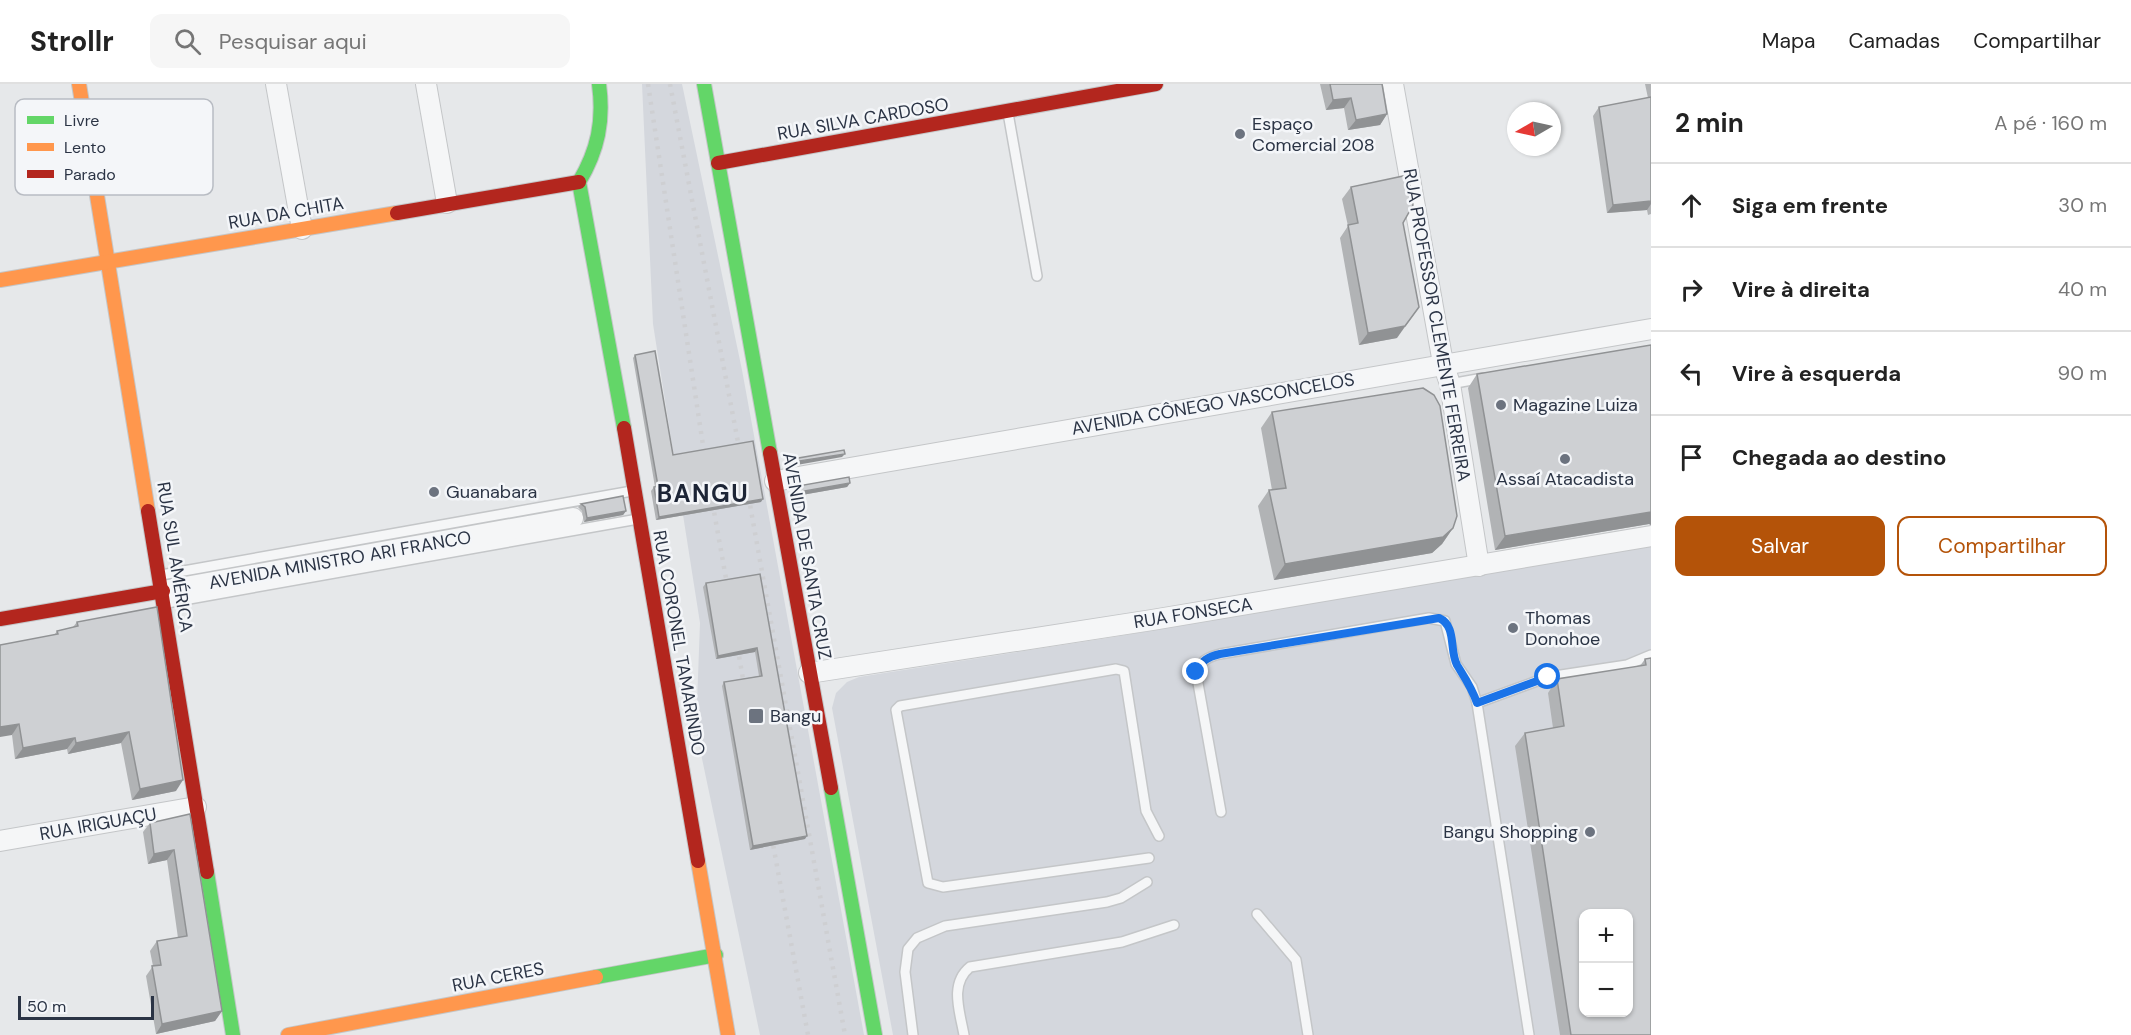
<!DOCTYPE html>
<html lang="pt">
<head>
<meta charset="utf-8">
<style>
  body { margin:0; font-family:"DM Sans",sans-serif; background:#f6f6f6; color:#222 }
  .controls { position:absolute; right:18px; bottom:18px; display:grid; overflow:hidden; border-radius:12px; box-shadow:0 2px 4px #0004 }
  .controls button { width:54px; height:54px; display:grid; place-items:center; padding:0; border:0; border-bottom:2px solid #e0e0e0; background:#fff; color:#222; font:30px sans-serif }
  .compass { position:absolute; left:1507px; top:18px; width:54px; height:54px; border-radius:50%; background:#fff; box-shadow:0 2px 4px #0004; rotate:261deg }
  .scale { position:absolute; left:18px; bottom:15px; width:136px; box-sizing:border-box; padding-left:6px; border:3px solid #2b3445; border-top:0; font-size:16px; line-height:21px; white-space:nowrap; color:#2b3445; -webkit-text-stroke:4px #f4f6f9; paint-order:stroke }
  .stop { position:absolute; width:18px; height:18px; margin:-14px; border:4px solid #1a73e8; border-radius:50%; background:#fff }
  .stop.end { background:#1a73e8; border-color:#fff; box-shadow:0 2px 6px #0008 }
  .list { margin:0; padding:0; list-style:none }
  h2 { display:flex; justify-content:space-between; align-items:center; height:78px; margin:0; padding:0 24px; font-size:26px }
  h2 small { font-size:20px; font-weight:400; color:#767676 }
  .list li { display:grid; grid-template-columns:39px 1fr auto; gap:18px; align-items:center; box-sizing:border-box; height:84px; padding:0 24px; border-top:2px solid #e0e0e0 }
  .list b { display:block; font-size:22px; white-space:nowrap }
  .list em { font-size:20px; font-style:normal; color:#767676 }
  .actions { display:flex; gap:12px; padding:18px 24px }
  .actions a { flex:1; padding:14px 0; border:2px solid #b45309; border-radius:12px; text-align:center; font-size:21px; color:#b45309 }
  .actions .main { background:#b45309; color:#fff }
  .icon { flex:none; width:33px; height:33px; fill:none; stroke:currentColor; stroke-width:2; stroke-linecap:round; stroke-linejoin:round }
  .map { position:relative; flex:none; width:1651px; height:951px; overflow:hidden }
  header { display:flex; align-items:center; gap:36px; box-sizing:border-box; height:84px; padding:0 30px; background:#fff; border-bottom:2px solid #e0e0e0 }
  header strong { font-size:28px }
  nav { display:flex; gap:33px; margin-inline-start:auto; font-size:21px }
  .search { width:420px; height:54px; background:#f6f6f6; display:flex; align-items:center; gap:15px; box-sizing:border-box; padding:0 21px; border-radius:12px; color:#767676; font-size:22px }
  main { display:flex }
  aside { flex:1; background:#fff }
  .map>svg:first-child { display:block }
  .built { fill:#d4d7dd; fill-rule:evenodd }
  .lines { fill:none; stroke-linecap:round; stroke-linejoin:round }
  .lane-casing { stroke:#c4c6c8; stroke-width:12 }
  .street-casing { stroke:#c4c6c8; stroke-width:22 }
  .fast-casing { stroke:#c4c6c8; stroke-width:16 }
  .slow-casing { stroke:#c4c6c8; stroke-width:16 }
  .jam-casing { stroke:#c4c6c8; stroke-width:16 }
  .lane { stroke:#f5f6f7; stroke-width:9 }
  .street { stroke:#f5f6f7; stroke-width:20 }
  .fast { stroke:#63d668; stroke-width:14 }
  .slow { stroke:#ff974d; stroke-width:14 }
  .jam { stroke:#b3261e; stroke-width:14 }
  .rail { stroke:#cecfd2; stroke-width:4.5; stroke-dasharray:3 6; stroke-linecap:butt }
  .wall { fill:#b1b3b5 }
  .shaded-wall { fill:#909294 }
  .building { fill:#ced0d3; stroke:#909294; stroke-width:1.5; fill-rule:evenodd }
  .route { stroke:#1a73e8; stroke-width:8 }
  .poi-dot { fill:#6c737f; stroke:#f4f6f9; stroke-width:2 }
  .labels { text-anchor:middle; stroke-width:5; stroke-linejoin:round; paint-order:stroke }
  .street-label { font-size:18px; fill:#2b3445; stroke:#f4f6f9 }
  .poi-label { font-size:18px; fill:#2b3445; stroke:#f4f6f9; text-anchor:start }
  .district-label { font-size:24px; font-weight:bold; letter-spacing:1.5px; fill:#1d2536; stroke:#f4f6f9 }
  .key { fill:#f4f6f9; stroke:#b8bcc3; stroke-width:1.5 }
  .key-label { font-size:16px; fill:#2b3445 }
</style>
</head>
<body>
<header>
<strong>Strollr</strong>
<div class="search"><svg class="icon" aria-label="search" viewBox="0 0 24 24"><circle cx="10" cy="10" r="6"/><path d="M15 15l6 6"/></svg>Pesquisar aqui</div>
<nav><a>Mapa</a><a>Camadas</a><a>Compartilhar</a></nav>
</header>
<main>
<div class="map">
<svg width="1651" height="951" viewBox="0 0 1651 951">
  <rect width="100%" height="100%" fill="#e6e8ea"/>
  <!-- built -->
  <g class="built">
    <polygon points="642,0 682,0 742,286 864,951 760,951 696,646 700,539 653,240"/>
    <path d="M1651,459V951H893L832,624L836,609L847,598L859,593L1114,553ZM1584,830H1628V928H1584Z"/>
  </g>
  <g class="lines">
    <defs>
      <g id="lane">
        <polyline points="1008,29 1037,192"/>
        <polyline points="1450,300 1483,294"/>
        <polyline points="161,491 632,407"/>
        <polyline points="167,519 638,435"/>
        <polyline points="1477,619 1548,593 1627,581 1651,571"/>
        <path d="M1221,728L1196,588C1202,576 1208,573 1220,570L1429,534L1445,537L1456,580L1472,603L1477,619L1529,951"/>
        <polyline points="1149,774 943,803 928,799 896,626 900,622 1116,585 1124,587 1146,727 1159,752"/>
        <polyline points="1257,830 1296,876 1308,951"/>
        <polyline points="913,951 905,888 908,865 917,854 945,842 1107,818 1121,814 1147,798"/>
        <path d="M964,951C960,928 949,900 970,883L1122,858L1174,841"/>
      </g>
      <g id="street">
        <polyline points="276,0 302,145"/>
        <polyline points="426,0 447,119"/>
        <polyline points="1393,0 1443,279 1450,300 1479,482"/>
        <polyline points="775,397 1651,245"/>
        <polyline points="163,507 573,434"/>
        <polyline points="809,589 1152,536 1651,452"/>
        <polyline points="0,757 196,723"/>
      </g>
      <g id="fast">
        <path d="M599,0C604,37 598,66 579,98L624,344"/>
        <polyline points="704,0 770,369"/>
        <polyline points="831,704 875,951"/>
        <polyline points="207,788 233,951"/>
        <polyline points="596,893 716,871"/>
      </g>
      <g id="slow">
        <polyline points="79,0 148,427"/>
        <polyline points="0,196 397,129"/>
        <polyline points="698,777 728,951"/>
        <polyline points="288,951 596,893"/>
      </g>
      <g id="jam">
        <polyline points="718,79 1156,0"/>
        <polyline points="397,129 579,98"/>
        <polyline points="624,344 698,777"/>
        <polyline points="770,369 831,704"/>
        <polyline points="148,427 207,788"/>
        <polyline points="0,535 163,507"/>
      </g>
    </defs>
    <!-- lane casing -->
    <use href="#lane" class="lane-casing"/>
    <!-- street casing -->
    <use href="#street" class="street-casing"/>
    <!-- fast casing -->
    <use href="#fast" class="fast-casing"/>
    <!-- slow casing -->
    <use href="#slow" class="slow-casing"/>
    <!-- jam casing -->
    <use href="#jam" class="jam-casing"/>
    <!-- lane -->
    <use href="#lane" class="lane"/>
    <!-- street -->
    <use href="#street" class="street"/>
    <!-- fast -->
    <use href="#fast" class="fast"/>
    <!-- slow -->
    <use href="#slow" class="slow"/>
    <!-- jam -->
    <use href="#jam" class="jam"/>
    <!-- rail -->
    <g class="rail">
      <polyline points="648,0 706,381"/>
      <polyline points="670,0 741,374"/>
      <polyline points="747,404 845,951"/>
      <polyline points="711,411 729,511"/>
      <polyline points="736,555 746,612"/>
      <polyline points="770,744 808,951"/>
    </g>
  </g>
  <!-- wall -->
  <g class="wall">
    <polygon points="1320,0 1382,0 1387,30 1380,41 1348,46 1344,24 1326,26"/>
    <polygon points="1645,0 1651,0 1651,130 1648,131 1647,126 1607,129 1593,32 1599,23 1648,14"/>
    <polygon points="1351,103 1403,139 1397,254 1359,261 1340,154 1348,142 1342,115"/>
    <polygon points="1651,261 1651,441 1649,440 1495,466 1468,304 1477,290"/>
    <polygon points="635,271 673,371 761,418 656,436 651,407 654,403 655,403 633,274"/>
    <polygon points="1272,328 1453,444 1442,460 1432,469 1274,496 1258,422 1269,406 1272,406 1261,344"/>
    <polygon points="850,399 847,403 796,412 795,406 798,402"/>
    <polygon points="581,420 626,427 623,431 584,438 582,427 578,423"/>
    <polygon points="760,490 805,755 750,766 722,602 724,598 759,592 755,568 716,575 703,503 706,499"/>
    <polygon points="77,538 176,707 132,716 121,659 68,670 67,665 15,675 12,651 55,550 57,547 73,543"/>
    <polygon points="1651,574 1651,951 1560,951 1515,662 1525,649 1553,644 1548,609 1557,595 1640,582 1645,575"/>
    <polygon points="190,730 222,927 215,937 156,950 146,892 153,882 150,867 157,857 178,854 167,776 148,780 143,748 150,739"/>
  </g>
  <!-- shaded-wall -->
  <g class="shaded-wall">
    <polygon points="1351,14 1344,24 1326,26 1333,16"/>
    <polygon points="1387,30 1380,41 1348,46 1356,36"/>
    <polygon points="1651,117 1651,120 1647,126 1607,129 1613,121"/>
    <polygon points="1419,223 1397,254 1359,261 1368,249"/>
    <polygon points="845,370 842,373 791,382 793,378"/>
    <polygon points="850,399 847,403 796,412 799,408"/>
    <polygon points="763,415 761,418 656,436 659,433"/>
    <polygon points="626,427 623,431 584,438 587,434"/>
    <polygon points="1651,428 1651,441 1649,440 1495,466 1505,452"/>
    <polygon points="1453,444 1442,460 1432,469 1274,496 1285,480"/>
    <polygon points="757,564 755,568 716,575 718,572"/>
    <polygon points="19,640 12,651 0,653 0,643"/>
    <polygon points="129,648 121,659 68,670 76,659"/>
    <polygon points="75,654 67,665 15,675 23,664"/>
    <polygon points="183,696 176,707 132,716 140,705"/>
    <polygon points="807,752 805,755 750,766 753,762"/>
    <polygon points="174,766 167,776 148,780 154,770"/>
    <polygon points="222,927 215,937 156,950 162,940"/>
  </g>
  <!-- building -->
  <g class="building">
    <polygon points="1330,0 1382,0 1387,30 1356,36 1351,14 1333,16"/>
    <polygon points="1651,13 1651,117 1613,121 1599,23"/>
    <polygon points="1408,91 1413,121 1403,139 1419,223 1405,242 1368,249 1348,141 1358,139 1351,103"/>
    <polygon points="1651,261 1651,428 1505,452 1477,290"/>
    <polygon points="655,267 673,371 753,357 763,415 659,433 654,403 658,402 635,271"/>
    <polygon points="1423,304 1434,311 1440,322 1457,432 1453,444 1443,453 1285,480 1269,406 1286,404 1272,328"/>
    <polygon points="844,366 845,370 793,378 793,375"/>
    <polygon points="849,393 850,399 799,408 798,402"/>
    <polygon points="623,412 626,427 587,434 585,423 581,420"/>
    <polygon points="760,490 807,752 753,762 724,598 762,592 757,564 718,572 706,499"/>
    <polygon points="157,523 183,696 140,705 129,648 76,659 75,654 23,664 19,640 0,643 0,561 58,550 57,547 78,542 77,538"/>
    <path d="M1651,574V951H1571L1525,649L1564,642L1557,595L1646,581L1645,575ZM1584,830H1629V928H1584Z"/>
    <polygon points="190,730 222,927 162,940 152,882 161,881 157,857 187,852 174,766 154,770 150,739"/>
  </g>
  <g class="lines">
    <!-- route -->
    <path class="route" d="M1196,588C1202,576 1208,573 1220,570L1439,534C1457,542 1449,566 1457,581C1465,594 1472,604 1477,619L1548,593"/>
  </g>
  <!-- markers -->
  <g class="poi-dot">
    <circle cx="1240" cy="50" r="6"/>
    <circle cx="1501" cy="321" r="6"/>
    <circle cx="1565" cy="375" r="6"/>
    <circle cx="434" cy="408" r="6"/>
    <circle cx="1513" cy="544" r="6"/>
    <rect x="748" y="624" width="16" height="16" rx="3"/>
    <circle cx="1590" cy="748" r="6"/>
  </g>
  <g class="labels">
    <!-- street labels -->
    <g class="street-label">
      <text transform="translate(863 35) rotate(-10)" y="6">RUA SILVA CARDOSO</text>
      <text transform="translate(286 129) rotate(-10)" y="6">RUA DA CHITA</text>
      <text transform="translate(1437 241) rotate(80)" y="6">RUA PROFESSOR CLEMENTE FERREIRA</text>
      <text transform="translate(1213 320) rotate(-10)" y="6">AVENIDA CÔNEGO VASCONCELOS</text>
      <text transform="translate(807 472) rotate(80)" y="6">AVENIDA DE SANTA CRUZ</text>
      <text transform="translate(175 473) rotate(81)" y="6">RUA SUL AMÉRICA</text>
      <text transform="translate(340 476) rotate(-10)" y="6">AVENIDA MINISTRO ARI FRANCO</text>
      <text transform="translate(1193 529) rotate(-9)" y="6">RUA FONSECA</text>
      <text transform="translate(679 559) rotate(80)" y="6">RUA CORONEL TAMARINDO</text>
      <text transform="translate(98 740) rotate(-10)" y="6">RUA IRIGUAÇU</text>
      <text transform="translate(498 893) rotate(-11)" y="6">RUA CERES</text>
    </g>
    <!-- poi labels -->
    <g class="poi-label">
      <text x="1252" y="46">Espaço<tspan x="1252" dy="21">Comercial 208</tspan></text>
      <text x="1513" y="327">Magazine Luiza</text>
      <text x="1565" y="401" text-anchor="middle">Assaí Atacadista</text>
      <text x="446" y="414">Guanabara</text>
      <text x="1525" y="540">Thomas<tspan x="1525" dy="21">Donohoe</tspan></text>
      <text x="770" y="638">Bangu</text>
      <text x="1578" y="754" text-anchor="end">Bangu Shopping</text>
    </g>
    <!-- district labels -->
    <g class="district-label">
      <text x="703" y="418">BANGU</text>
    </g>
  </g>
  <!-- legend -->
  <rect x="15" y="15" width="198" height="96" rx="9" class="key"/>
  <rect x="27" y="32" width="27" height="8" fill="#63d668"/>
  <rect x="27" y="59" width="27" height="8" fill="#ff974d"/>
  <rect x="27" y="86" width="27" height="8" fill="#b3261e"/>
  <g class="key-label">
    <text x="64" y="42">Livre</text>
    <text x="64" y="69">Lento</text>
    <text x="64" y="96">Parado</text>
  </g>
</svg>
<div class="controls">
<button>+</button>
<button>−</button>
</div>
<svg class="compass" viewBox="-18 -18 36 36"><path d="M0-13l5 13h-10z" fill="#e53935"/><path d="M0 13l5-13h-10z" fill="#767676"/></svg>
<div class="scale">50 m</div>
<div class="stop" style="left:1548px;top:593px"></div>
<div class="stop end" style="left:1196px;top:588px"></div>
</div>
<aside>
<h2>2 min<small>A pé · 160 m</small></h2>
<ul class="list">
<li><svg class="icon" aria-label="ahead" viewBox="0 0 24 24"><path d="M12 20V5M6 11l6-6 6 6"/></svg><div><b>Siga em frente</b></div><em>30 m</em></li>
<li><svg class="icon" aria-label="right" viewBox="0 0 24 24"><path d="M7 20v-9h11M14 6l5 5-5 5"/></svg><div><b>Vire à direita</b></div><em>40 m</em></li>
<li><svg class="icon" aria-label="left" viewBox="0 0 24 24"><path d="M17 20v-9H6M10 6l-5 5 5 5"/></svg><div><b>Vire à esquerda</b></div><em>90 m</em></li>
<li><svg class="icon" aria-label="arrive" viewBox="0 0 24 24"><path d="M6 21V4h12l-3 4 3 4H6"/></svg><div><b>Chegada ao destino</b></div></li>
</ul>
<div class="actions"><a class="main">Salvar</a><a>Compartilhar</a></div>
</aside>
</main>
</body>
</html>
